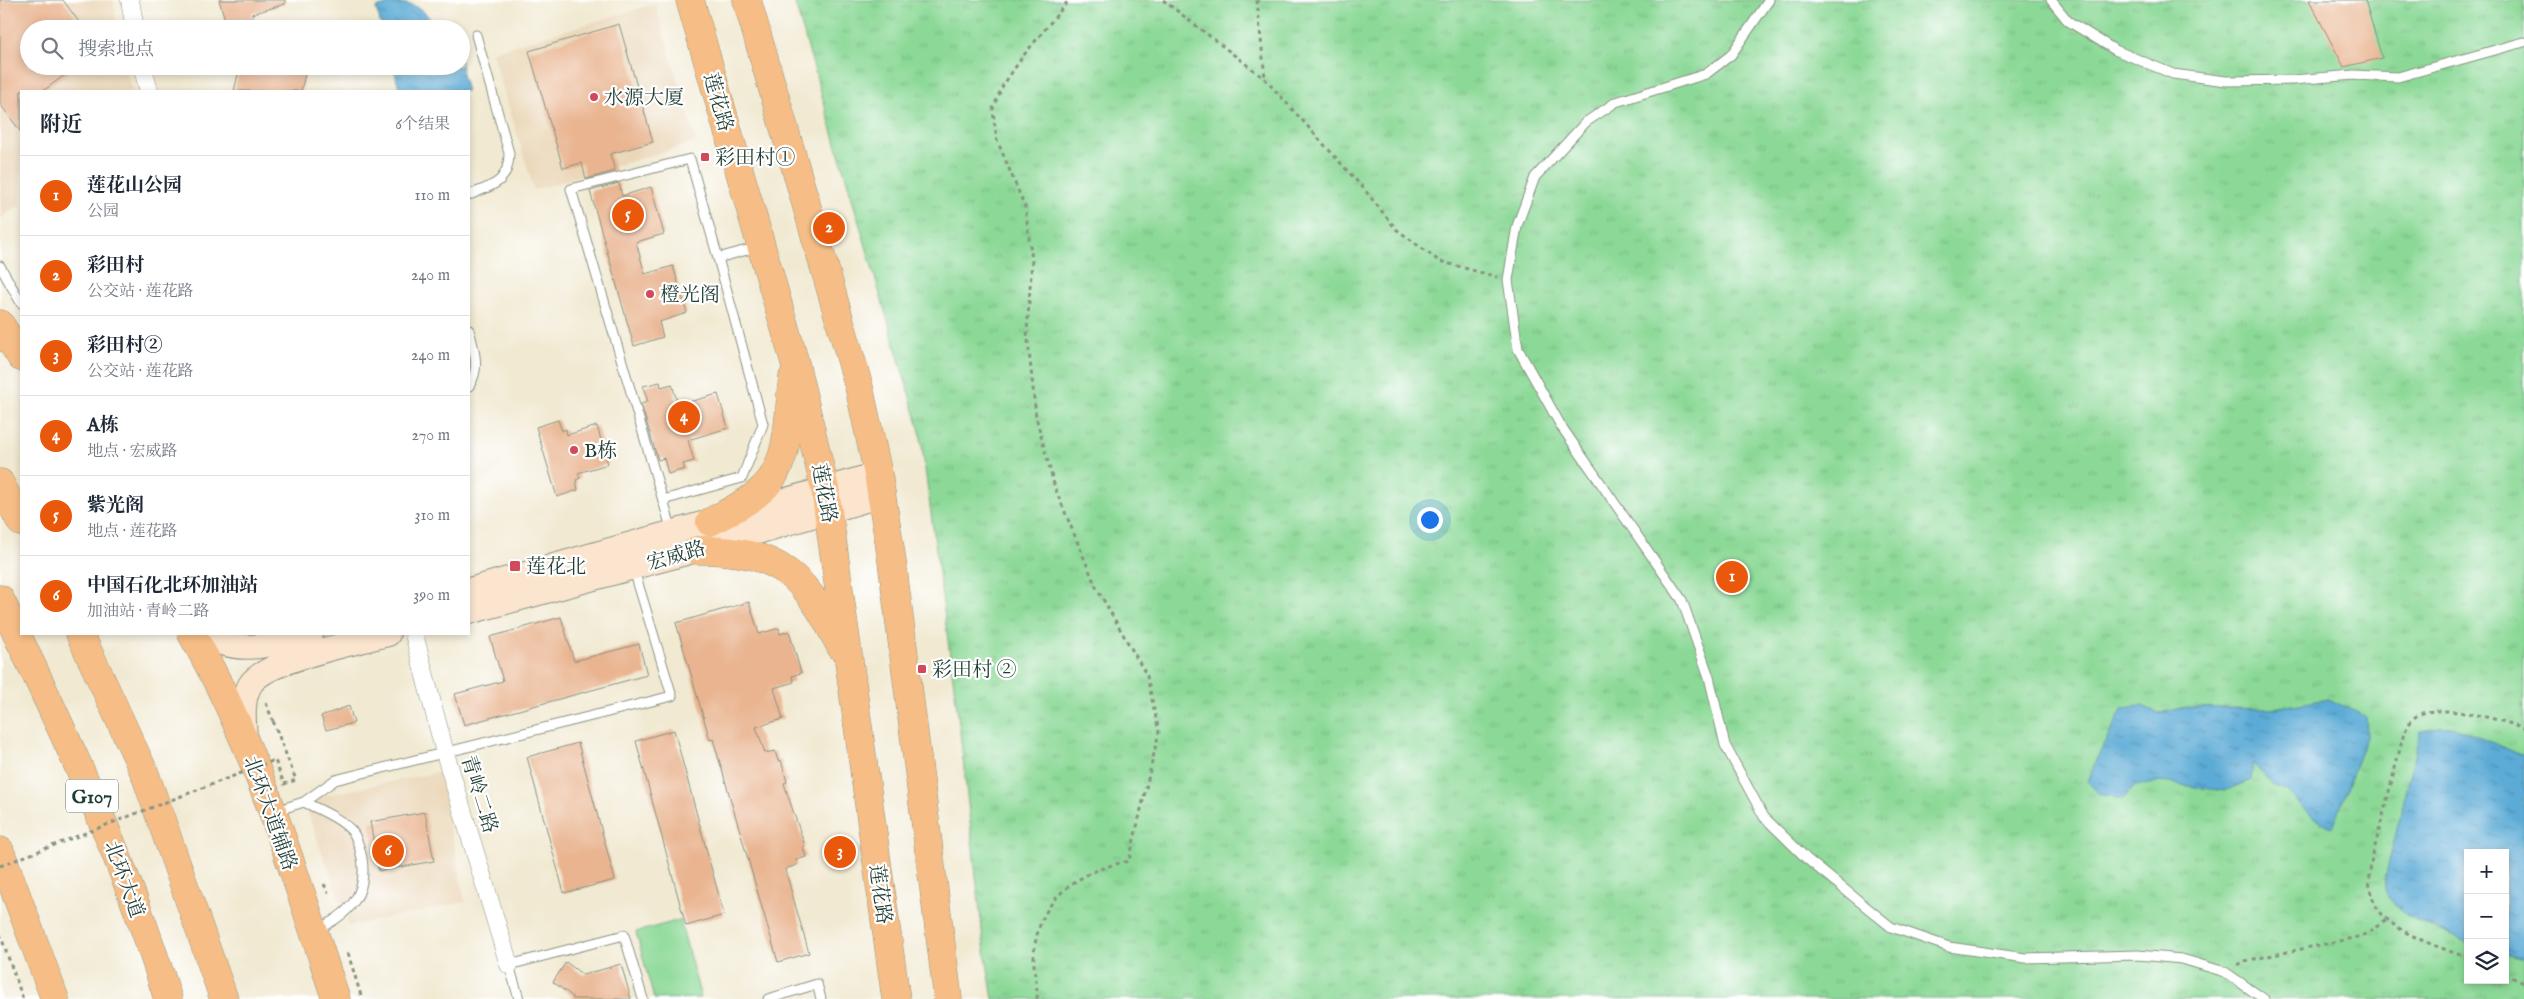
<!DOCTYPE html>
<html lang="zh">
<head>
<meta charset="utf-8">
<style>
  body { margin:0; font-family:"IM FELL English","Noto Serif SC",serif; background:#f6f6f7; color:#1f2937 }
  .controls { position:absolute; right:15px; bottom:15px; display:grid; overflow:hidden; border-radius:0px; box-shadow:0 2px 8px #0003 }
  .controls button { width:45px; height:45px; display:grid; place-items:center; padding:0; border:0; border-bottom:1px solid #e0e1e3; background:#fff; color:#1f2937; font:25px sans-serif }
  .you { position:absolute; left:1429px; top:519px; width:18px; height:18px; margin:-12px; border:4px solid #fff; border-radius:50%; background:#1a73e8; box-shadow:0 0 0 8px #1a73e833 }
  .badge { display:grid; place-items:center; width:32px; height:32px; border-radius:50%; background:#ea580c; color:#fff; font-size:16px; font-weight:700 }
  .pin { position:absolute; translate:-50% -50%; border:2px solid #fff; box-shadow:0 1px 5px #0006 }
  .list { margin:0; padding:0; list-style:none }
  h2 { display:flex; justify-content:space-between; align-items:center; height:65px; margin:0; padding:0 20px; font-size:21px }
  h2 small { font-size:16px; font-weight:400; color:#747a83 }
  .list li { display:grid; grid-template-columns:32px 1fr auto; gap:15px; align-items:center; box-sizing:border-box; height:80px; padding:0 20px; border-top:1px solid #e0e1e3 }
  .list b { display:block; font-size:19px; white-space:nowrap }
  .list p { margin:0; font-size:16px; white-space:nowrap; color:#747a83 }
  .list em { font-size:16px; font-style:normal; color:#747a83 }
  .icon { flex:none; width:28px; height:28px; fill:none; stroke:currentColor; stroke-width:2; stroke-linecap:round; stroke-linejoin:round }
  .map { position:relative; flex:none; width:2524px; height:999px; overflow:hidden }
  .search { position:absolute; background:#fff; box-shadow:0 2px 8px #0003; left:20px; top:20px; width:450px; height:55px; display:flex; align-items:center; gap:12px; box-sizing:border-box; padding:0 18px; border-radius:28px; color:#747a83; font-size:19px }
  .panel { position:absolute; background:#fff; box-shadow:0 2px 8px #0003; left:20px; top:90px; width:450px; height:545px; border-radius:0px }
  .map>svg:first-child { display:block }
  .built { fill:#ebd8ba }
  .park { fill:url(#park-tufts); stroke:#568b66; fill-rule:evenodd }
  .garden { fill:#8cd997; stroke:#568b66 }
  .water { fill:url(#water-ripples); stroke:#3e7485 }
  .building { fill:#e9b48f }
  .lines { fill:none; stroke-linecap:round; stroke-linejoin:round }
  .lane-casing { stroke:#889382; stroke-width:11 }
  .street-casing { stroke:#889382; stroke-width:19 }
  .secondary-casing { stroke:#889382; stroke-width:26 }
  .primary-casing { stroke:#889382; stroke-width:29 }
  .highway-casing { stroke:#889382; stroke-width:29 }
  .path { stroke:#889382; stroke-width:3; stroke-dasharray:4 4; stroke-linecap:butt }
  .lane { stroke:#fff; stroke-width:9 }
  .street { stroke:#fff; stroke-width:18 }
  .secondary { stroke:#fbe5cf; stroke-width:24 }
  .primary { stroke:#f6be86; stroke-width:28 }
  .highway { stroke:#f6be86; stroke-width:28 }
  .path-bridge { stroke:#889382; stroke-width:3; stroke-dasharray:4 4; stroke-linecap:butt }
  .poi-dot { fill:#d1495b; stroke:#fff; stroke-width:2 }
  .labels { text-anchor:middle; stroke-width:4.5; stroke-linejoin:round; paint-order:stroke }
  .shield { fill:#fff; stroke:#627771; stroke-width:1 }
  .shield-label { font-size:19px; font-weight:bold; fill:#1f3d34 }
  .poi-label { font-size:20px; fill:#1f3d34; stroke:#fff; text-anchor:start }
  .street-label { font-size:20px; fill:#1f3d34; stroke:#fff }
</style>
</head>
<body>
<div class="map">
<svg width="2524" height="999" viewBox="0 0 2524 999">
  <defs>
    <pattern id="park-tufts" width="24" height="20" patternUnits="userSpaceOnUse" patternTransform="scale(1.25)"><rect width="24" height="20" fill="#8cd997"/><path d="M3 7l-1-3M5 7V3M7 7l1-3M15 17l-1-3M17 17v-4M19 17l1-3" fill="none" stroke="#78bb83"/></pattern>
    <pattern id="water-ripples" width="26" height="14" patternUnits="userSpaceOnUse" patternTransform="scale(1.25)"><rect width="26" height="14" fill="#5cabd6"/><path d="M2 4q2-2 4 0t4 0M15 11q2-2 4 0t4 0" fill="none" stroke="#4b8cae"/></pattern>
  </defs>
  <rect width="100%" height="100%" fill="#fff"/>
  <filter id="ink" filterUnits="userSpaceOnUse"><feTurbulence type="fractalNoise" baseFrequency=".02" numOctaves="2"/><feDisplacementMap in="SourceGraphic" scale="10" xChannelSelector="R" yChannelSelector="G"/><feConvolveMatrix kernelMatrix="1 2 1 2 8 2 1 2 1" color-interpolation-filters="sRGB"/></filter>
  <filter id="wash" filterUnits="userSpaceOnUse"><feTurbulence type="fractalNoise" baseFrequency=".0096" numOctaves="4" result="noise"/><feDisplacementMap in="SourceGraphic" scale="20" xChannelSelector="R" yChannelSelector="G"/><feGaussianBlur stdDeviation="1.12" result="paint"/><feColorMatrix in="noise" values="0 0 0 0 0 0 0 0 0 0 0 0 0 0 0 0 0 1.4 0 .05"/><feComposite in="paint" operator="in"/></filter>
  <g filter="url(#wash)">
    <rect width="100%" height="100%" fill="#f1e9d1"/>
    <!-- built -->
    <g class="built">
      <polygon points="0,0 113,0 118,29 29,29 29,66 125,66 132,91 21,91 21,205 0,218"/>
      <polygon points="655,4 696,142 534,190 492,52"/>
      <polygon points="439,772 465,902 349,926 303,800"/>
    </g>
    <!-- park -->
    <path class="park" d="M794,0H2524V999H993L983,939L959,723L920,431ZM2468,853H2505V980H2468Z"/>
    <!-- garden -->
    <polygon class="garden" points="680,920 701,998 654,999 636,932"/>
    <!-- water -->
    <g class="water">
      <path d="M392,3C412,2 428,9 435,29H382L376,8Z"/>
      <polygon points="461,61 462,74 467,91 400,91 393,66 461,66"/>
      <polygon points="2328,699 2366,716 2367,734 2333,828 2313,817 2287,791 2272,785 2253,763 2251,780 2224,791 2162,782 2135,786 2123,799 2099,794 2088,782 2096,760 2123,708 2142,706 2159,713 2186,707 2269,709"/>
      <path d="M2452,726L2524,756V959L2505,954V853H2468V943C2447,933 2395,916 2386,893C2384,889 2385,882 2385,878L2421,731Z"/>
    </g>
    <g id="blocks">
      <!-- building -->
      <g class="building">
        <polygon points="0,0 63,0 84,29 29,29 29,66 77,66 43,91 21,91 21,132 0,104"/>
        <polygon points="219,0 285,0 285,4 252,14 256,29 228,29"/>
        <polygon points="2309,0 2365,0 2382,58 2344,67"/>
        <polygon points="619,24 653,142 610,154 615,171 586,179 582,163 563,168 529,51"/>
        <polygon points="240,66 307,66 301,91 234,91"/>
        <polygon points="619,183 622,196 651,187 664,234 636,242 645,274 673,266 687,313 659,322 663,337 634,346 590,191"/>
        <polygon points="660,382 661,387 672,384 678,405 718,394 728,428 688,440 694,461 683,464 685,469 668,474 664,458 658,460 641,404 648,402 643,386"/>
        <polygon points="558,420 562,431 566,429 567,435 597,426 608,464 578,473 580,478 576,480 578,490 557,497 536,427"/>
        <polygon points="749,602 759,634 779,628 780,634 789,631 801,673 792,676 794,682 774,688 783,719 756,727 765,753 775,751 778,761 781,760 787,782 784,783 787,793 805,846 803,847 806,857 796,860 797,865 785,869 809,953 778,962 713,739 710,740 676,623"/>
        <polygon points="561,617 574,661 639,644 647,675 464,725 455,694 503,681 490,637"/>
        <polygon points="349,706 354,723 326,730 321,716"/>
        <polygon points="674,730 724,915 686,926 636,741"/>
        <polygon points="578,743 615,880 564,893 527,757"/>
        <polygon points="425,812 434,861 379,871 370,822"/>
        <polygon points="566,962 583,975 621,964 631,999 573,999 572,996 553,982"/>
      </g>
    </g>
  </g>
  <g filter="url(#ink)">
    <use href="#blocks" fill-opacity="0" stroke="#889382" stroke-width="1"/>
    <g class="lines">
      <defs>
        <g id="lane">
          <polyline points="1769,0 1731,55 1706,74 1616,102 1586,122 1535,177 1517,226 1508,280 1518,349 1561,426 1682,600 1709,677 1725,745 1764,817 1807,859 1891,927 1949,947 2025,958 2138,955 2182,959 2225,972 2264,999"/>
          <polyline points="2051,0 2068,21 2115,50 2173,74 2226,81 2293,80 2354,75 2398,77 2524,42"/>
          <path d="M469,195C493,185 509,183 509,153L476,35"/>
          <polyline points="0,266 21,303"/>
          <path d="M469,330C474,350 481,368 469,386"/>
          <polyline points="663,500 742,478 763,424 718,258"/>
          <polyline points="672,531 571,189 690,159 718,258 758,247"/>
          <polyline points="304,802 335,780 672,696 633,567"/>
          <path d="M275,811L304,802C320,810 338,817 351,830C357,836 360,849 362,858C368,896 348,915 316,930"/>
          <polyline points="519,999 509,965 624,935 643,999"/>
          <polyline points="768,999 817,984 821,999"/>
        </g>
        <g id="street">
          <polyline points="130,0 135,29"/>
          <polyline points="142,66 149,91"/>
          <polyline points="414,634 445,753 509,965"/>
        </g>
        <g id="secondary">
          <polyline points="469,590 878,474"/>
          <polyline points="469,612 697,550 882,495"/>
          <path d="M204,634C237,657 275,644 311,634"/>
          <path d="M245,738C244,721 241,701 250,685C264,660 359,642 388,634"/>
        </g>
        <g id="primary">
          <polyline points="690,0 795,363 825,489 896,999"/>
          <polyline points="747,0 859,387 878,474 891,554 948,999"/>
          <polyline points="0,324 21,357"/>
          <path d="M710,522C730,511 755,500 770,481C791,453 788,410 793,377"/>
          <path d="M697,550C781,550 805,576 841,647"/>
          <path d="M192,634C257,748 295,875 336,999"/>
          <polyline points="0,851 55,999"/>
        </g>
        <g id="highway">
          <polyline points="0,483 21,522"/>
          <path d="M0,599C63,730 125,860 168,999"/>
          <polyline points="80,634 145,774 224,999"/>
        </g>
      </defs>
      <!-- lane casing -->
      <use href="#lane" class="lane-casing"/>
      <!-- street casing -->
      <use href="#street" class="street-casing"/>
      <!-- secondary casing -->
      <use href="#secondary" class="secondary-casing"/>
      <!-- primary casing -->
      <use href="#primary" class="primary-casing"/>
      <!-- highway casing -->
      <use href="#highway" class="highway-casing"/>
      <!-- path -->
      <g class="path">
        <polyline points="1163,0 1265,79 1364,189 1396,229 1439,261 1497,277"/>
        <polyline points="1257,0 1265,78"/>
        <polyline points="266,703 273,721"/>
        <polyline points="324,884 328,893"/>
        <polyline points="0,934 23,999"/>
        <polyline points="348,953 362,999"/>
        <path d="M2468,958C2438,946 2382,931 2372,897C2368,886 2370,874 2371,862L2404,733C2408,726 2412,718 2418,715C2440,703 2502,720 2524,728"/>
        <polyline points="2238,965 2245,961 2362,936 2387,920"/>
        <polyline points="2505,974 2524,983"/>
        <path d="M1037,999C1038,985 1033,971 1034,957C1036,899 1078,871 1129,861L1159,732L1147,676L1096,587L1055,488L1036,417L1027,331L1032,260L1025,207L997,140L994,119L993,109L1002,87L1023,56L1069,0"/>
      </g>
      <!-- lane -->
      <use href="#lane" class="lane"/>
      <!-- street -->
      <use href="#street" class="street"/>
      <!-- secondary -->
      <use href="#secondary" class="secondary"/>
      <!-- primary -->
      <use href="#primary" class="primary"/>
      <!-- highway -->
      <use href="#highway" class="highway"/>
      <!-- path-bridge -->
      <polyline class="path-bridge" points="0,866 275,760 284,784 296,780 273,721"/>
    </g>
  </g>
  <!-- markers -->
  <g class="poi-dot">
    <circle cx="594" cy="97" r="5"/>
    <rect x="700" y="152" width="10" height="10" rx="2.5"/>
    <circle cx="650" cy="294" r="5"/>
    <circle cx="574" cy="450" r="5"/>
    <rect x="509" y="560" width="12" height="12" rx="2.5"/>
    <rect x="917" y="664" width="10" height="10" rx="2.5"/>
  </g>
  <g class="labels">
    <!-- shield labels -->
    <rect class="shield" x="66" y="779.5" width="52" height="33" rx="4"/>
    <g class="shield-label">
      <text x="92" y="803">G107</text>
    </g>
    <!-- poi labels -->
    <g class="poi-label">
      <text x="604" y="104">水源大厦</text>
      <text x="715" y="164">彩田村①</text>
      <text x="660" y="301">橙光阁</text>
      <text x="584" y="457">B栋</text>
      <text x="526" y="573">莲花北</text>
      <text x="932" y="676">彩田村 ②</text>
    </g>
    <!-- street labels -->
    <g class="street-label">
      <text transform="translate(719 102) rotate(74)" y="7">莲花路</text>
      <text transform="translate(825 493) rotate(79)" y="7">莲花路</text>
      <text transform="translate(676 555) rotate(-16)" y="7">宏威路</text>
      <text transform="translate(480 794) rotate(73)" y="7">青岭二路</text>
      <text transform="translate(271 813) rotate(70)" y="7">北环大道辅路</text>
      <text transform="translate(125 879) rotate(70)" y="7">北环大道</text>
      <text transform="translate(881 894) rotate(82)" y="7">莲花路</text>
    </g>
  </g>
</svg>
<div class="controls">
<button>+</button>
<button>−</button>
<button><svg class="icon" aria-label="layers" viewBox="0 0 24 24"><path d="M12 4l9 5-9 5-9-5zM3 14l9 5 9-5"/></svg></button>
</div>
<div class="you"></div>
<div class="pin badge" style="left:1732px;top:577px">1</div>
<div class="pin badge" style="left:829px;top:228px">2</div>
<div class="pin badge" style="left:840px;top:852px">3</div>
<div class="pin badge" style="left:684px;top:417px">4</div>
<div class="pin badge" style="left:628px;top:215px">5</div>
<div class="pin badge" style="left:388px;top:851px">6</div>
<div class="search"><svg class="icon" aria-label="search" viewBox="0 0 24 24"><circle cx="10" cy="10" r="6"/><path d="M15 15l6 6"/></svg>搜索地点</div>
<section class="panel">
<h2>附近<small>6个结果</small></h2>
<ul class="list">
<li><span class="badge">1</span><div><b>莲花山公园</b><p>公园</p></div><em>110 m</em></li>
<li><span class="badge">2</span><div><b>彩田村</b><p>公交站 · 莲花路</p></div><em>240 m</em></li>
<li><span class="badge">3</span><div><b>彩田村②</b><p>公交站 · 莲花路</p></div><em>240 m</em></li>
<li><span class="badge">4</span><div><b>A栋</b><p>地点 · 宏威路</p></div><em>270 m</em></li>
<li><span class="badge">5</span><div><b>紫光阁</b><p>地点 · 莲花路</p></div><em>310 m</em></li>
<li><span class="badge">6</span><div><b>中国石化北环加油站</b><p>加油站 · 青岭二路</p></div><em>390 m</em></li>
</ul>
</section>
</div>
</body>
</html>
